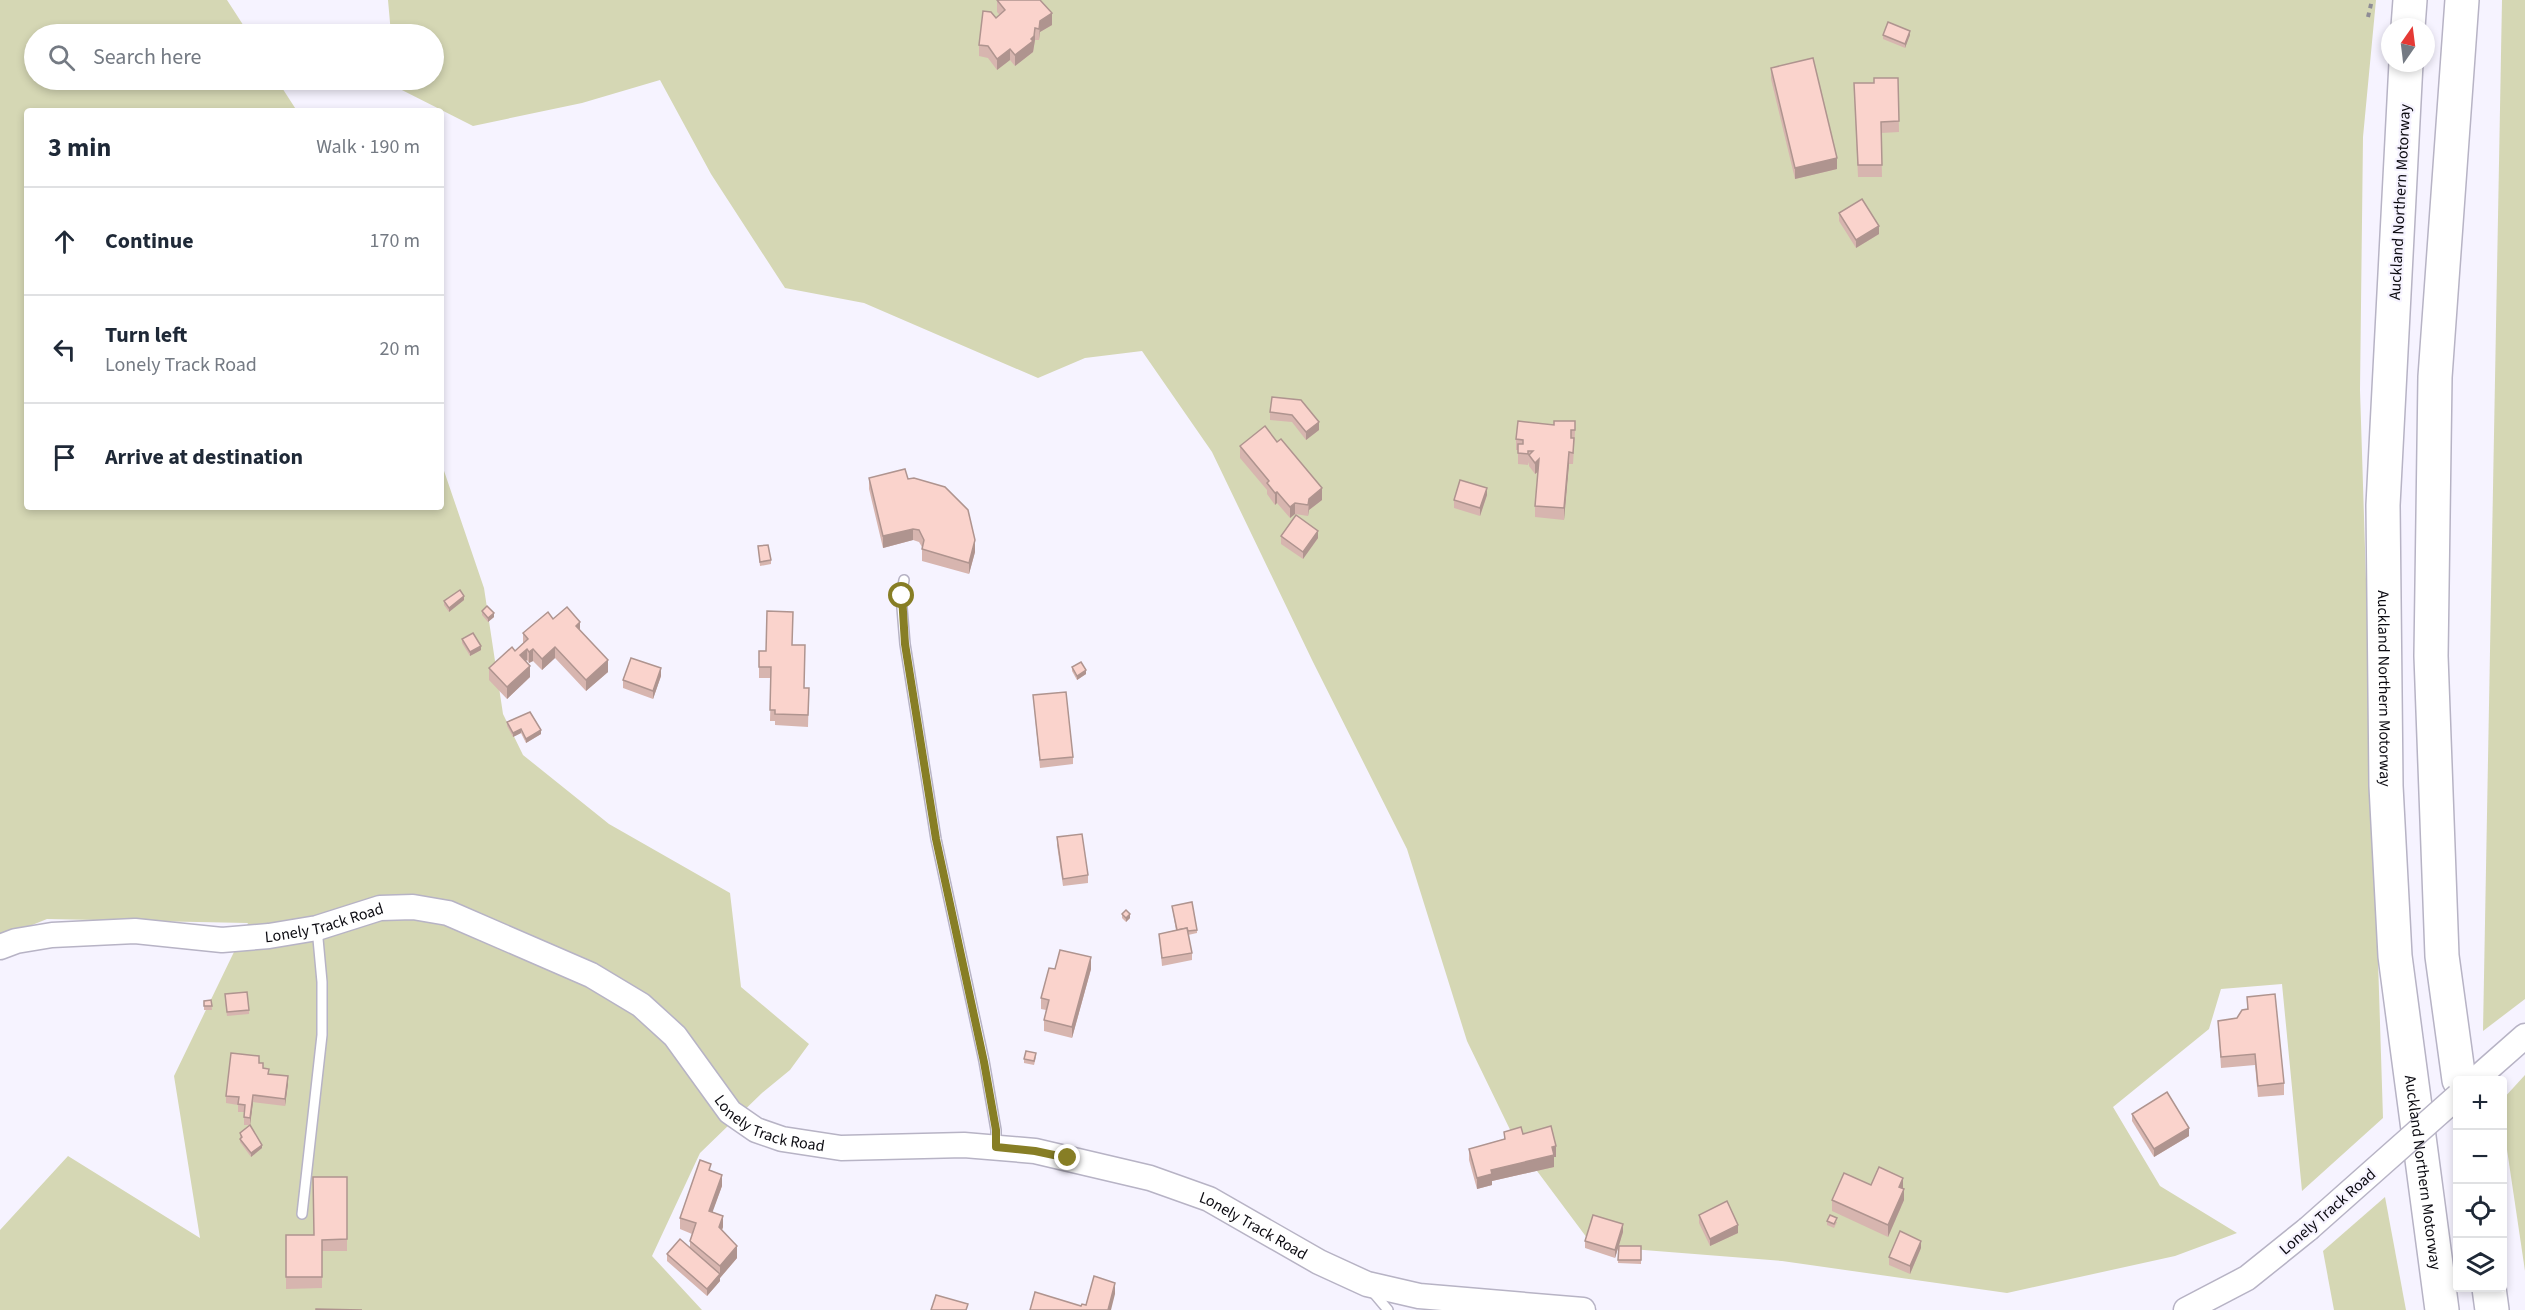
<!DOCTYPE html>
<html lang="en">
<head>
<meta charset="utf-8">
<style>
  body { margin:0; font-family:"Source Sans 3",sans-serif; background:#f2f2f3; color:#1f2937 }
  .controls { position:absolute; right:18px; bottom:18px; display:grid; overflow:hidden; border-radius:6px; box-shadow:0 3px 9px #0003 }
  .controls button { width:54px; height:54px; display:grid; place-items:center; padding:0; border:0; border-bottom:2px solid #e0e1e3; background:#fff; color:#1f2937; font:30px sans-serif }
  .compass { position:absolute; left:2381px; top:18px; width:54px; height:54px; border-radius:50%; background:#fff; box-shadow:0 3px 9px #0003; rotate:14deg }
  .stop { position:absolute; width:18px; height:18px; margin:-14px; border:4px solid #877e25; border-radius:50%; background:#fff }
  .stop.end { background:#877e25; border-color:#fff; box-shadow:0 2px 6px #0008 }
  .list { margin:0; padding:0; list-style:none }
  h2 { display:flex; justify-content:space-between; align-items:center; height:78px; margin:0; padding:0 24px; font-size:26px }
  h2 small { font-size:20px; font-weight:400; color:#747a83 }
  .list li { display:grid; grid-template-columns:39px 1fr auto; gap:18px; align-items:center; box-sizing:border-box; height:108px; padding:0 24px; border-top:2px solid #e0e1e3 }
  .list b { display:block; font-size:22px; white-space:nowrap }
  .list p { margin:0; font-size:20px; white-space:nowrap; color:#747a83 }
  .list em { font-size:20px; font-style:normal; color:#747a83 }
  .icon { flex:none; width:33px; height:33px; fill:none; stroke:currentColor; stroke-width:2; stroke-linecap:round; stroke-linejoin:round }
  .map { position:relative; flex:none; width:2525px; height:1310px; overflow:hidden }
  .search { position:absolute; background:#fff; box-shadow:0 3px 9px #0003; left:24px; top:24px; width:420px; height:66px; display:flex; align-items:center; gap:15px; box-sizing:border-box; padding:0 21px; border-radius:33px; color:#747a83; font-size:22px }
  .panel { position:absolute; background:#fff; box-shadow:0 3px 9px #0003; left:24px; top:108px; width:420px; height:402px; border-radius:6px }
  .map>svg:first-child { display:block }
  .green { fill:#d5d7b4 }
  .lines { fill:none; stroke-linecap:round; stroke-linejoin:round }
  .service-casing { stroke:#b7b3c5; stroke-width:12 }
  .tertiary-casing { stroke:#b7b3c5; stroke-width:27 }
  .motorway-casing { stroke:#b7b3c5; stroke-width:36 }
  .path { stroke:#8e8c95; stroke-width:4; stroke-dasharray:4.5 4.5; stroke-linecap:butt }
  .service { stroke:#fff; stroke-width:9 }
  .tertiary { stroke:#fff; stroke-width:24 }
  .motorway { stroke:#fff; stroke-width:33 }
  .tertiary-bridge-casing { stroke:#b7b3c5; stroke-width:27; stroke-linecap:butt }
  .tertiary-bridge { stroke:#fff; stroke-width:24 }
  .wall { fill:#d7b5af }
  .shaded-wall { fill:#af948f }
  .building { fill:#fad3cc; stroke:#af948f; stroke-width:1.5 }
  .route { stroke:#877e25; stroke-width:8 }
  .labels { text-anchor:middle; stroke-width:4.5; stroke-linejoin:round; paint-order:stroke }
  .street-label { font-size:16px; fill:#0c0b11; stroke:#f6f3ff }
</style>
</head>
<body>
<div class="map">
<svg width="2525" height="1310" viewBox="0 0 2525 1310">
  <rect width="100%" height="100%" fill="#f6f3ff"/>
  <!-- green -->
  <g class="green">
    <polygon points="0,0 227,0 249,34 34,34 34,80 277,80 297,111 27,111 27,507 441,507 441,462 484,588 503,714 523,755 609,824 730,893 741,987 809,1044 790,1070 762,1093 700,1153 652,1256 702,1310 0,1310 0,1230 68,1156 200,1238 174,1076 248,923 47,919 0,938"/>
    <polygon points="388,0 2376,0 2363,137 2360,390 2383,1118 2302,1191 2282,984 2221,989 2209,1029 2113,1107 2160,1186 2237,1233 2175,1256 2007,1293 1782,1261 1593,1246 1517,1144 1467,1041 1407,849 1313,662 1212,452 1142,351 1085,358 1038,378 864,303 785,288 711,174 660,80 582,103 473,126 394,86 393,80 434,80 434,34 391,34"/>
    <polygon points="2502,0 2525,0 2525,999 2483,1031"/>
    <polygon points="2525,1075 2525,1271 2502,1116 2503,1099"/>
    <polygon points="2385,1197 2406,1310 2334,1310 2323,1251"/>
  </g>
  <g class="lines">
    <defs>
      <g id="service">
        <polyline points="904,580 901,596 905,644 936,839 984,1061 996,1130 996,1147"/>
        <polyline points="302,1214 322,1035 322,982 317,928"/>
        <polyline points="1372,1291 1388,1310"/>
      </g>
      <g id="tertiary">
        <path id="s1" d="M0,947L16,941L52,935L135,931L222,940L269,936L317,928L380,908L413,907L448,913L591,975L641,1005L675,1036L730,1112L756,1130L782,1139L841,1148L964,1145L1035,1151L1150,1178L1209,1199L1319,1262L1367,1284L1419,1296L1583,1310"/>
        <polyline points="2475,1080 2525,1036"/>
        <polyline points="2186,1310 2247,1278 2308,1229"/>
      </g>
      <g id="motorway">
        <polyline points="2408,27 2410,0"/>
        <path id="s2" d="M2406,63L2383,505L2386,786L2395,956L2442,1310"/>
        <polyline points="2459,1080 2442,956 2431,656 2435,377 2462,0"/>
        <polyline points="2489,1288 2492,1310"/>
      </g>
    </defs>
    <!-- service casing -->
    <use href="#service" class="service-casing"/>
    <!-- tertiary casing -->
    <use href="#tertiary" class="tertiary-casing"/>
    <!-- motorway casing -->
    <use href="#motorway" class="motorway-casing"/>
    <!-- path -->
    <polyline class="path" points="2368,17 2372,0"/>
    <!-- service -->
    <use href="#service" class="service"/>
    <!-- tertiary -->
    <use href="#tertiary" class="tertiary"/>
    <!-- motorway -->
    <use href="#motorway" class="motorway"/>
    <defs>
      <polyline id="tertiary-bridge" points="2308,1229 2458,1096"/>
    </defs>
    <!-- tertiary-bridge casing -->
    <use href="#tertiary-bridge" class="tertiary-bridge-casing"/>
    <!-- tertiary-bridge -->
    <use href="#tertiary-bridge" class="tertiary-bridge"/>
  </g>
  <!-- wall -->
  <g class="wall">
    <polygon points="997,0 1052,25 1040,32 1039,40 1035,40 1033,52 1015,66 1010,60 997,70 988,58 979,56 979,45 996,18 1000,15 997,12"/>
    <polygon points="1883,35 1910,35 1905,48 1883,39"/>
    <polygon points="1771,68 1837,169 1795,179 1771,79"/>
    <polygon points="1898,78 1899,132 1881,133 1882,177 1858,177 1854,83 1874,83"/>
    <polygon points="1839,213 1879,234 1856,248 1839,221"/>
    <polygon points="1301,400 1319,430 1306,440 1292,422 1270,420 1270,412"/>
    <polygon points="1575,421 1575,432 1573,464 1569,464 1564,520 1535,517 1535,506 1538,472 1535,474 1529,466 1529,462 1528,465 1518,464 1518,450 1516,450 1516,439"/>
    <polygon points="1240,446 1322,500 1309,510 1308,516 1295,514 1290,518 1277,503 1275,505 1267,494 1267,490 1240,458"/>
    <polygon points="869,478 908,479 975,552 969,574 922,561 922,547 919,542 913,540 883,548 869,489"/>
    <polygon points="1487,495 1480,516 1454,508 1454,500"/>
    <polygon points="1281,536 1318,538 1303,559 1281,544"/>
    <polygon points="758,546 771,560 771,564 760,566"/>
    <polygon points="464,600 449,612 444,605 444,601"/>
    <polygon points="482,611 494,617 488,622 482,615"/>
    <polygon points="553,619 580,631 608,672 586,691 555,658 542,670 533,661 529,663 527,660 526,661 530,677 507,699 489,680 489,668 515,651 523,643 523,633"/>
    <polygon points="462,639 481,650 470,656 462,643"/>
    <polygon points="792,645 804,688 809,688 808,727 775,725 775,721 770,721 771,678 759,678 759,651 766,651"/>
    <polygon points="1072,667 1086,674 1077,680 1072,671"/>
    <polygon points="661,676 653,699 623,688 623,680"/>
    <polygon points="1033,695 1073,757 1073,764 1040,768"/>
    <polygon points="507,722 541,734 526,743 521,733 513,737 507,726"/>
    <polygon points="1057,837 1088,875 1088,883 1063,886 1057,845"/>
    <polygon points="1172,906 1197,930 1197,933 1188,935 1192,953 1192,960 1162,966 1159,934 1176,930"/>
    <polygon points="1122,914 1130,918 1126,922 1122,918"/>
    <polygon points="1055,969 1091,969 1072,1038 1044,1031 1044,1020 1046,1010 1041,1009 1041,998"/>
    <polygon points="2247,997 2284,1083 2284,1095 2258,1097 2255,1065 2221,1068 2218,1021 2237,1018 2247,1009"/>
    <polygon points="225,998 249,1010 249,1014 227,1016"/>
    <polygon points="211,1000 212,1010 204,1010 204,1001"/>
    <polygon points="1036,1057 1034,1065 1024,1063 1024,1059"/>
    <polygon points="259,1063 263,1068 269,1074 288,1084 285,1106 253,1102 250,1125 262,1148 251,1157 240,1142 240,1133 249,1125 244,1125 244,1112 238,1112 238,1105 226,1103 226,1096"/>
    <polygon points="2132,1114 2189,1136 2154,1157 2132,1121"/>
    <polygon points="1504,1132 1523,1134 1556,1157 1554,1157 1554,1167 1492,1181 1492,1185 1477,1189 1469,1160 1469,1149 1504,1139"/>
    <polygon points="711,1171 722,1186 712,1212 723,1227 722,1230 737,1258 720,1278 720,1277 720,1281 707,1296 667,1261 667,1254 690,1248 690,1241 692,1234 680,1229 680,1218"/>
    <polygon points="347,1177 347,1251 322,1251 322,1288 286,1289 286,1235 314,1235"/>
    <polygon points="1871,1185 1903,1189 1904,1200 1888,1237 1832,1211 1832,1200"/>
    <polygon points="1699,1215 1738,1233 1710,1246 1699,1223"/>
    <polygon points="1827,1221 1837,1222 1834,1228 1827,1225"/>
    <polygon points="1623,1232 1615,1258 1585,1248 1585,1241"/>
    <polygon points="1619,1246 1641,1246 1641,1264 1618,1263"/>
    <polygon points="1921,1248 1910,1274 1889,1265 1889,1257"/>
  </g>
  <!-- shaded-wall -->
  <g class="shaded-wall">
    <polygon points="1052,13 1052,25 1040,32 1039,40 1040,21"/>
    <polygon points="1035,28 1035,40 1033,52 1015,66 1015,55 1031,39"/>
    <polygon points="1910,31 1910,35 1905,48 1905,44"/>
    <polygon points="1010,49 1010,60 997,70 997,59"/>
    <polygon points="1837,158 1837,169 1795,179 1795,168"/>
    <polygon points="1879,226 1879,234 1856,248 1856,240"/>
    <polygon points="1319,422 1319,430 1306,440 1306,432"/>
    <polygon points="1569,452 1569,464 1564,520 1564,508"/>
    <polygon points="1539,459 1539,471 1535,474 1535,463"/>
    <polygon points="1322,488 1322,500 1309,510 1308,516 1309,499"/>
    <polygon points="1487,488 1487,495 1480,516 1480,508"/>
    <polygon points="1277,492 1277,503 1275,505 1275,493"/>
    <polygon points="1295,503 1295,514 1290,518 1290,507"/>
    <polygon points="913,529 913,540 883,548 883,536"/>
    <polygon points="1318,531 1318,538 1303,559 1303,552"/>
    <polygon points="975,540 975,552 969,574 969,563"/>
    <polygon points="464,596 464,600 449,612 449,608"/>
    <polygon points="494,613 494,617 488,622 488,618"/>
    <polygon points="580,622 580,633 576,626"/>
    <polygon points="481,646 481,650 470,656 470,652"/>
    <polygon points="555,647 555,658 542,670 542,659"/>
    <polygon points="527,649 527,660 520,666 520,655"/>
    <polygon points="533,649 533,661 529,663 529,652"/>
    <polygon points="608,660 608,672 586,691 586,680"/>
    <polygon points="530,666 530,677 507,699 507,687"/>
    <polygon points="661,668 661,676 653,699 653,691"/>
    <polygon points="1086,670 1086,674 1077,680 1077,676"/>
    <polygon points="521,729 521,733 513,737 513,733"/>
    <polygon points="541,730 541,734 526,743 526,739"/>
    <polygon points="1130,914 1130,918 1126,922 1126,918"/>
    <polygon points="1091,957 1091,969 1072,1038 1072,1027"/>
    <polygon points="288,1076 288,1084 285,1106 285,1099"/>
    <polygon points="253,1095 253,1102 250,1126 250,1118"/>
    <polygon points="2189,1128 2189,1136 2154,1157 2154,1149"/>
    <polygon points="262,1145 262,1148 251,1157 251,1153"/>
    <polygon points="1556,1146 1556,1157 1554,1157 1554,1167 1492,1181 1492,1185 1477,1189 1477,1178 1491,1170"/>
    <polygon points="722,1175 722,1186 709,1222 709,1211"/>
    <polygon points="1903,1178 1903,1189 1899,1187"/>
    <polygon points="1904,1189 1904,1200 1888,1237 1888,1225"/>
    <polygon points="723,1216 723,1227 719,1238 719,1227"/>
    <polygon points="1623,1224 1623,1232 1615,1258 1615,1250"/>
    <polygon points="1738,1225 1738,1233 1710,1246 1710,1239"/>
    <polygon points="1921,1241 1921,1248 1910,1274 1910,1266"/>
    <polygon points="737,1246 737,1258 720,1278 720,1266"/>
    <polygon points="720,1274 720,1281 707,1296 707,1289"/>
    <polygon points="1115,1283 1115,1294 1111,1310 1108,1310"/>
  </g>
  <!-- building -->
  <g class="building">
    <polygon points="997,0 1040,0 1052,13 1040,21 1039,29 1035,28 1034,36 1031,39 1033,41 1015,55 1010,49 997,59 988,46 979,45 983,11 991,12 996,18 1005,10"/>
    <polygon points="1888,22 1910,31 1905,44 1883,35"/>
    <polygon points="1813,58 1837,158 1795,168 1771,68"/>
    <polygon points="1874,78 1898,78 1899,121 1881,122 1882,165 1858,165 1854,83 1874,83"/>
    <polygon points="1862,199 1879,226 1856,240 1839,213"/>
    <polygon points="1272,397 1301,400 1319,422 1306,432 1292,415 1270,412"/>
    <polygon points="1518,421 1554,425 1554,421 1575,421 1575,430 1571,430 1571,438 1574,438 1573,453 1569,452 1564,508 1535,506 1539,459 1535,463 1529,455 1533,451 1528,451 1528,454 1518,453 1518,444 1523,444 1523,440 1516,439"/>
    <polygon points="1265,426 1277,442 1281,439 1322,488 1309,499 1308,505 1295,503 1290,507 1277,492 1275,493 1267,483 1269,481 1240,446"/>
    <polygon points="905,469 908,479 914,478 945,487 968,510 975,540 969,563 922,549 924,540 919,530 913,529 883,536 869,478"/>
    <polygon points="1460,480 1487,488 1480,508 1454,500"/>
    <polygon points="1296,515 1318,531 1303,552 1281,536"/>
    <polygon points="768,545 771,560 760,562 758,546"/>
    <polygon points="460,590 464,596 449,608 444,601"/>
    <polygon points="487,606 494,613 488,618 482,611"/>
    <polygon points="567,607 580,622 576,626 608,660 586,680 555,647 542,659 533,649 529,652 527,649 520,655 530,666 507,687 489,668 512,647 515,651 528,639 523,633 548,612 553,619"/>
    <polygon points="767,611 793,612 792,645 805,645 804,688 809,688 808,715 775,714 775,710 770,710 771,667 759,667 759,651 766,651"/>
    <polygon points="473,633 481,646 470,652 462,639"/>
    <polygon points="631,658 661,668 653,691 623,680"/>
    <polygon points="1081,662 1086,670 1077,676 1072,667"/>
    <polygon points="1066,692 1073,757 1040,760 1033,695"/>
    <polygon points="530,712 541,730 526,739 521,729 513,733 507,722"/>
    <polygon points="1082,834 1088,875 1063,879 1057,837"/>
    <polygon points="1192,902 1197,930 1188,931 1187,928 1177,930 1172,906"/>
    <polygon points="1126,910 1130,914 1126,918 1122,914"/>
    <polygon points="1187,928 1192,953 1162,958 1159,934"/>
    <polygon points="1060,950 1091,957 1072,1027 1044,1020 1049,1000 1041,998 1049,968 1055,969"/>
    <polygon points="247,992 249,1010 227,1012 225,994"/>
    <polygon points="2275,994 2284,1083 2258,1086 2255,1054 2221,1057 2218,1021 2237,1018 2242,1010 2248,1009 2247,997"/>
    <polygon points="211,1000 212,1006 204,1006 204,1001"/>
    <polygon points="1026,1051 1036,1053 1034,1061 1024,1059"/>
    <polygon points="231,1053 259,1056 259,1063 263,1063 263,1068 269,1069 268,1074 288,1076 285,1099 253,1095 250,1118 244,1117 245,1105 238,1104 239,1097 226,1096"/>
    <polygon points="2167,1092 2189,1128 2154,1149 2132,1114"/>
    <polygon points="250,1125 262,1145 251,1153 240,1139 242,1137 240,1133"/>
    <polygon points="1551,1126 1556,1146 1552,1147 1554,1155 1491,1170 1492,1174 1477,1178 1469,1149 1505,1139 1504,1132 1521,1127 1523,1134"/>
    <polygon points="700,1160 711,1164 709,1170 722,1175 709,1211 723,1216 719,1227 737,1246 720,1266 690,1241 696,1223 680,1218"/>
    <polygon points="1879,1167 1903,1178 1899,1187 1904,1189 1888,1225 1832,1200 1844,1173 1871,1185"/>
    <polygon points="313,1177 347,1177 347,1239 322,1240 322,1277 286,1277 286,1235 314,1235"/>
    <polygon points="1727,1201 1738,1225 1710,1239 1699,1215"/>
    <polygon points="1593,1215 1623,1224 1615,1250 1585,1241"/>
    <polygon points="1830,1215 1837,1218 1834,1224 1827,1221"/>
    <polygon points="1900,1231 1921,1241 1910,1266 1889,1257"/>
    <polygon points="680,1239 720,1274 707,1289 667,1254"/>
    <polygon points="1619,1246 1641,1246 1641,1260 1618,1260"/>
    <polygon points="1094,1276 1115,1283 1108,1310 1030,1310 1035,1292 1081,1306 1082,1304 1086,1305"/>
    <polygon points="936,1295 968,1304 966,1310 931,1310"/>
    <polygon points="316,1309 362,1310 316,1310"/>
  </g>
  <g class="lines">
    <!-- route -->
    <polyline class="route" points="902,596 905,644 936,839 984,1062 996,1130 996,1147 1035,1151 1068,1158"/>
  </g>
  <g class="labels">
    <!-- street labels -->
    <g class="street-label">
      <text transform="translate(2399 202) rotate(-87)" y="6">Auckland Northern Motorway</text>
      <text dy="6" stroke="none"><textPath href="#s2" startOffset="626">Auckland Northern Motorway</textPath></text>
      <text dy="6" stroke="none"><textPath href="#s1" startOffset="328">Lonely Track Road</textPath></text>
      <text dy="6" stroke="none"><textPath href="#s1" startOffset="850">Lonely Track Road</textPath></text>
      <text dy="6" stroke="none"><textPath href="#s2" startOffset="1112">Auckland Northern Motorway</textPath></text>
      <text transform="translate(2327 1211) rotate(-41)" y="6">Lonely Track Road</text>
      <text dy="6" stroke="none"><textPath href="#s1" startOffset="1354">Lonely Track Road</textPath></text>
    </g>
  </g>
</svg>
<div class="controls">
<button>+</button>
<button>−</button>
<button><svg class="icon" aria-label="locate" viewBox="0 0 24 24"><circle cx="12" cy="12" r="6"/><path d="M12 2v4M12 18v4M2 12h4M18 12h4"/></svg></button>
<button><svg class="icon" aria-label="layers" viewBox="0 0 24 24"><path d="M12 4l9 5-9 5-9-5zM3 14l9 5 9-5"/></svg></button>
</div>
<svg class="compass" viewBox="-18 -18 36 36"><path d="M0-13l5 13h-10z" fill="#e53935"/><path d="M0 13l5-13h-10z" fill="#747a83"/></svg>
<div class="stop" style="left:902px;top:596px"></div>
<div class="stop end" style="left:1068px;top:1158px"></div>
<div class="search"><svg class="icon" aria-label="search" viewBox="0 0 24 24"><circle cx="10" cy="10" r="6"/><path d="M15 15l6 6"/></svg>Search here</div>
<section class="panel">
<h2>3 min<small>Walk · 190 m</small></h2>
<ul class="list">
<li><svg class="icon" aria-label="ahead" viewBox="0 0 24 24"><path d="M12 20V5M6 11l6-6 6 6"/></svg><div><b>Continue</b></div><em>170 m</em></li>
<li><svg class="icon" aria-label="left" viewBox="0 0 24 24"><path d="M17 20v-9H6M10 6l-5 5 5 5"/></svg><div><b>Turn left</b><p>Lonely Track Road</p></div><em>20 m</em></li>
<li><svg class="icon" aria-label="arrive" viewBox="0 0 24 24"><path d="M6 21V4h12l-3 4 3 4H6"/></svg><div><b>Arrive at destination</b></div></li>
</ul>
</section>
</div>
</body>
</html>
